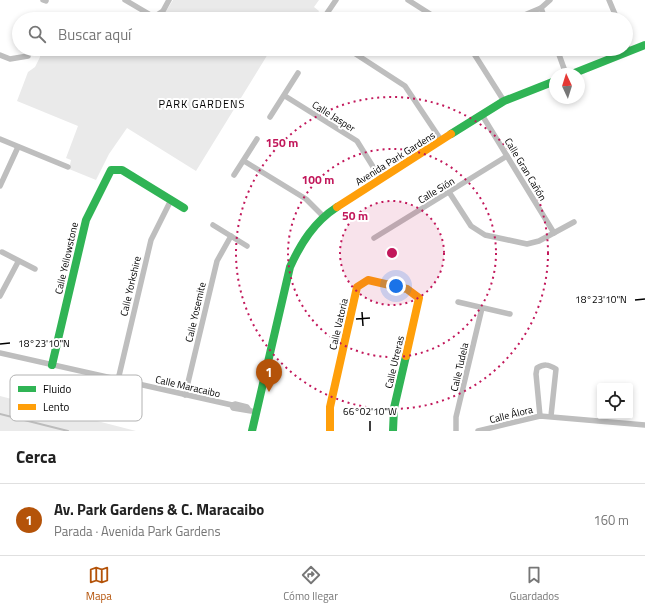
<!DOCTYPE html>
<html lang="es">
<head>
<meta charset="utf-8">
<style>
  body { margin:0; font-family:"Titillium Web",sans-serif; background:#f2f2f2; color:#222 }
  .controls { position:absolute; right:12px; bottom:12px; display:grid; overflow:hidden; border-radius:4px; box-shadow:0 2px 6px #0003 }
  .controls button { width:36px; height:36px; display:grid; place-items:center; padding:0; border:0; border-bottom:1px solid #e0e0e0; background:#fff; color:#222; font:20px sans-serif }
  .compass { position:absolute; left:549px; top:68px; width:36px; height:36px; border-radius:50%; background:#fff; box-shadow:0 2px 6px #0003; rotate:356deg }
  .you { position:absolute; left:396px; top:286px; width:14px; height:14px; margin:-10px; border:3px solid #fff; border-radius:50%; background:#1a73e8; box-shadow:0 0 0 6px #1a73e833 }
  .badge { display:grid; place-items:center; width:26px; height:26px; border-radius:50%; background:#b45309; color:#fff; font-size:13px; font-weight:700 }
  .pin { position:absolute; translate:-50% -33px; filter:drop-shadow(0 1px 2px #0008) }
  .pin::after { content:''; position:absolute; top:21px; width:14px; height:12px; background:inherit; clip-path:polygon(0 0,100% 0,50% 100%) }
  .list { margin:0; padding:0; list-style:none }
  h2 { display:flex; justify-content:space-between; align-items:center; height:52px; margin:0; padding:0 16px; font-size:17px }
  h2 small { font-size:13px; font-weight:400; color:#767676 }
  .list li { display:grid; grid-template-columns:26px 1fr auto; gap:12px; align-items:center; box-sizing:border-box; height:72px; padding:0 16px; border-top:1px solid #e0e0e0 }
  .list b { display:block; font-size:15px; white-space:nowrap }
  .list p { margin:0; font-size:13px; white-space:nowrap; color:#767676 }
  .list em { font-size:13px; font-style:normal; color:#767676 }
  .icon { flex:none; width:22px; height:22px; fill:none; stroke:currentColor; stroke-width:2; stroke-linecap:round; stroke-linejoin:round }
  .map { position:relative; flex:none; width:645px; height:431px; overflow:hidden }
  .search { position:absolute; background:#fff; box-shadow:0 2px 6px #0003; left:12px; right:12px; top:12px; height:44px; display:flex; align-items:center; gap:10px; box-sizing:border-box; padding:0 14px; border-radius:22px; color:#767676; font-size:15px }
  .sheet { height:124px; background:#fff }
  nav { display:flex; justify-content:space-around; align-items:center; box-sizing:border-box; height:56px; border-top:1px solid #e0e0e0; background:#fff; font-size:11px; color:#767676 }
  nav a { display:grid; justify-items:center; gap:2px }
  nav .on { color:#b45309 }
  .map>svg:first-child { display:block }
  .green { fill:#eaeaea }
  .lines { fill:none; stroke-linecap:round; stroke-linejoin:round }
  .stream { stroke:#bcbcbc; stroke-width:2 }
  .street { stroke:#bebebe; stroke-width:5.5 }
  .fast { stroke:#30b455; stroke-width:8 }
  .slow { stroke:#ff9f0a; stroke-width:8 }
  .ticks { fill:none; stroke:#000; stroke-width:1.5 }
  .ring { fill:none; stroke:#c2185b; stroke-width:2; stroke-dasharray:2 4 }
  .labels { text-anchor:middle; stroke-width:4; stroke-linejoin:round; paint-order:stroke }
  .street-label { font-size:10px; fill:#000; stroke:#fff }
  .neighbourhood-label { font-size:11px; letter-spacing:1px; fill:#000; stroke:#fff }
  .key { fill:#fff; stroke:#b2b2b2; stroke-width:1 }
  .key-label { font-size:11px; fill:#000 }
  .ticks-label { font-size:10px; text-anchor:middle; fill:#000; stroke:#fff; stroke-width:4; stroke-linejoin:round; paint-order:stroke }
  .centre { fill:#c2185b; stroke:#fff; stroke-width:2 }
  .ring-label { font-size:12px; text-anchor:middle; font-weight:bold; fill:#c2185b; stroke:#fff; stroke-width:4; stroke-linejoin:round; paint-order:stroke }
</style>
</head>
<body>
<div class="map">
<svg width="645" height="431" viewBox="0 0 645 431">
  <rect width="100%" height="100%" fill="#fff"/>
  <!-- green -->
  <g class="green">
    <polygon points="173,0 319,0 314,7 319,11 315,19 161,19"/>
    <polygon points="40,49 271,49 196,171 127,128 109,154 96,180 69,169 71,160 66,158 78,126 17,101 28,72 35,67 40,57"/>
    <polygon points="0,396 136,431 0,431"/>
  </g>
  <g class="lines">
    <!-- stream -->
    <polyline class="stream" points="0,414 68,431"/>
    <!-- street -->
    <g class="street">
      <polyline points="43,0 46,1"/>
      <polyline points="125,0 154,17 163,11 169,0"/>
      <polyline points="408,0 438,19"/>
      <polyline points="609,0 617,19"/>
      <polyline points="541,8 545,19"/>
      <polyline points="323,19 336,0"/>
      <polyline points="515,19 541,8 550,0"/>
      <polyline points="626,43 629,51"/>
      <polyline points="348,49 405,86 441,140"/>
      <polyline points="471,49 504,101"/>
      <polyline points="557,49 566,74"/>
      <polyline points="0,55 10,59 28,56"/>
      <polyline points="285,96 357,141 380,178"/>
      <polyline points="482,115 554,233"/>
      <polyline points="270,117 298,73"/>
      <polyline points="0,139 68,167"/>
      <polyline points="244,161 306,199 323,216"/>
      <polyline points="234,175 257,139"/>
      <polyline points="0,186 18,147"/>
      <polyline points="449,192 471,226 485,235 527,244 539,241 574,222"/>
      <polyline points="213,225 247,246"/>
      <polyline points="374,238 507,156"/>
      <polyline points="2,252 35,269"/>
      <polyline points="0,296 18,262"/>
      <polyline points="458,302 510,314"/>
      <polyline points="0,353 232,405 235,404 247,407 249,410"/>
      <polyline points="118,380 151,240 171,200"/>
      <polyline points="185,395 217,261 231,236"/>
      <polyline points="232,405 233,408 251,411"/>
      <path d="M540,416L536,374L537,368C544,364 548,364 556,369L551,416"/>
      <polyline points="456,431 456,417 482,308"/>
      <polyline points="478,431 540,416 645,425"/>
    </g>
    <!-- fast -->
    <g class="fast">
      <polyline points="572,74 645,45"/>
      <polyline points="451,134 504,101 555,81"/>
      <polyline points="52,365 86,220 111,170 122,170 184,208"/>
      <path d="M252,431L290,267C301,243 314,222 337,207"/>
      <polyline points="393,431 394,408 406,356"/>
    </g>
    <!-- slow -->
    <g class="slow">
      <polyline points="337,207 451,134"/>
      <polyline points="330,431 330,407 357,287 368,280 407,289 419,298 406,356"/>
    </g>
  </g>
  <!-- ticks -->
  <path class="ticks" d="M635,300L645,299M362,312L363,326M356,319L370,318M0,344L10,343M370,421V431"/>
  <!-- distance rings -->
  <circle cx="392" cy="253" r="52" fill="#c2185b" fill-opacity=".12"/>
  <g class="ring">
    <circle cx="392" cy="253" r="52"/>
    <circle cx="392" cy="253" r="104"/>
    <circle cx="392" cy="253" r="156"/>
  </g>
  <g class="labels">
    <!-- street labels -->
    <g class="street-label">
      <text transform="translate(334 116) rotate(32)" y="4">Calle Jasper</text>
      <text transform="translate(395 158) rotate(-32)" y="4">Avenida Park Gardens</text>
      <text transform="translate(526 169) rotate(59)" y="4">Calle Gran Cañón</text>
      <text transform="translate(436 190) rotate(-31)" y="4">Calle Sión</text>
      <text transform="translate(66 258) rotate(-77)" y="4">Calle Yellowstone</text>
      <text transform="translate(130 286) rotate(-77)" y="4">Calle Yorkshire</text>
      <text transform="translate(195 312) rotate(-77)" y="4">Calle Yosemite</text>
      <text transform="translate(338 324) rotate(-77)" y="4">Calle Vatoria</text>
      <text transform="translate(394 362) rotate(-77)" y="4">Calle Utreras</text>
      <text transform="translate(459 367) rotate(-77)" y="4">Calle Tudela</text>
      <text transform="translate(188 386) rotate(13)" y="4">Calle Maracaibo</text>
      <text transform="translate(511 414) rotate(-14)" y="4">Calle Álora</text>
    </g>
    <!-- neighbourhood labels -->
    <g class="neighbourhood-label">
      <text x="202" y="108">PARK GARDENS</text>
    </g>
  </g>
  <!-- legend -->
  <rect x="10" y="375" width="132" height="46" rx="6" class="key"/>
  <rect x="18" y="386" width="18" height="6" fill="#30b455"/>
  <rect x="18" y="404" width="18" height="6" fill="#ff9f0a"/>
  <g class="key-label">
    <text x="43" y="393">Fluido</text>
    <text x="43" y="411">Lento</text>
  </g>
  <g class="ticks-label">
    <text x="601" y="303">18°23'10"N</text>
    <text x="44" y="347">18°23'10"N</text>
    <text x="370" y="415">66°02'10"W</text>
  </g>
  <circle cx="392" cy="253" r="6" class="centre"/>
  <g class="ring-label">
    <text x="282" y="147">150 m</text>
    <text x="318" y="184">100 m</text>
    <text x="355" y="220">50 m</text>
  </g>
</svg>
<div class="controls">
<button><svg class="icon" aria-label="locate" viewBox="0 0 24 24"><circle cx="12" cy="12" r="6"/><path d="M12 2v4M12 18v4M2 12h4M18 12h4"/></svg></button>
</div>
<svg class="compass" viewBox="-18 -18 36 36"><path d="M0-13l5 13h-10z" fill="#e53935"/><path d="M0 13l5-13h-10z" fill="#767676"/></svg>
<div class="you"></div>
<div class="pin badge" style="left:269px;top:392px">1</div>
<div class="search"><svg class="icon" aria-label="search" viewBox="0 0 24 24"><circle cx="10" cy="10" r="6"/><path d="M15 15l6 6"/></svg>Buscar aquí</div>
</div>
<section class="sheet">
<h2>Cerca<small></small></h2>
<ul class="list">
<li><span class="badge">1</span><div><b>Av. Park Gardens &amp; C. Maracaibo</b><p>Parada · Avenida Park Gardens</p></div><em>160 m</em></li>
</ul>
</section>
<nav>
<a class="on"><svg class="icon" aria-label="map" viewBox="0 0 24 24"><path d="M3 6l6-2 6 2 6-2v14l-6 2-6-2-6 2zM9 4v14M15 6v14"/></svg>Mapa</a>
<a><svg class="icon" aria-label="directions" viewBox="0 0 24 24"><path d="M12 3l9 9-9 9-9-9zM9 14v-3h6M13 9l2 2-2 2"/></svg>Cómo llegar</a>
<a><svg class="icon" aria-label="saved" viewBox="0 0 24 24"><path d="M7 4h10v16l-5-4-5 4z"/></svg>Guardados</a>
</nav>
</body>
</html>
